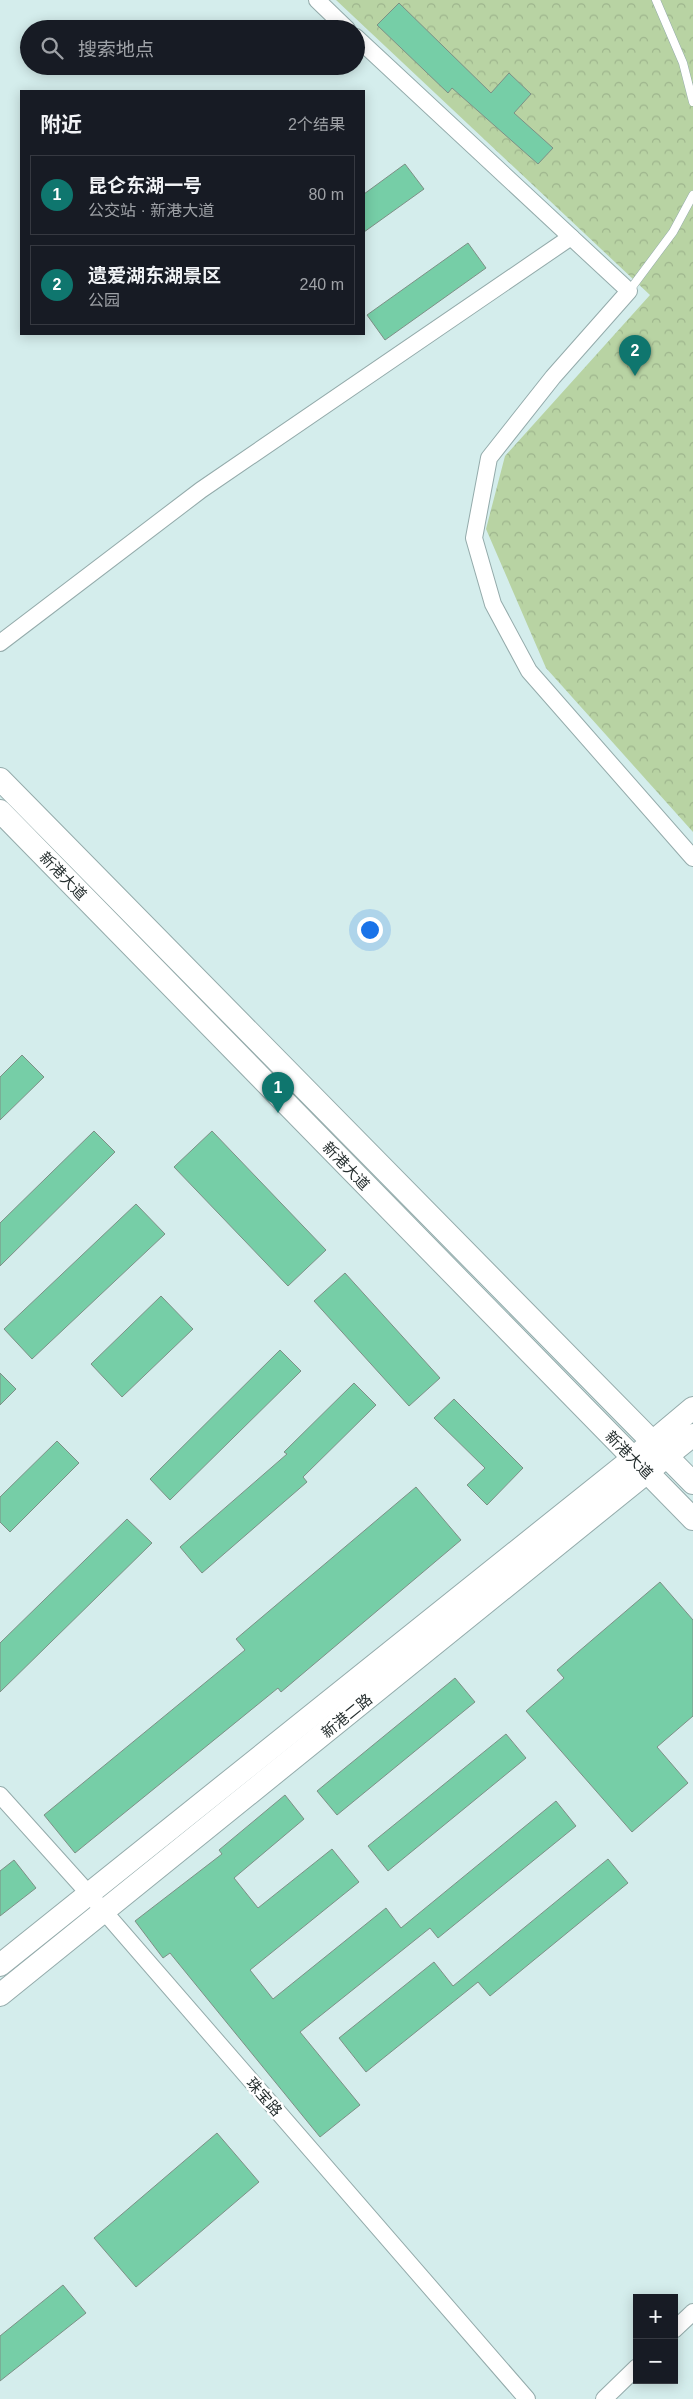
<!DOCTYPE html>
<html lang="zh">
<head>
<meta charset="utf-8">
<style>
  body { margin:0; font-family:Arial,"Noto Sans SC",sans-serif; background:#242831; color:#f1f3f6 }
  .controls { position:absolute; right:15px; bottom:15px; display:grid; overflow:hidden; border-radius:0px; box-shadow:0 2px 12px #0003 }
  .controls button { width:45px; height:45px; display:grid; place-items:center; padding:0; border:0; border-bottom:1px solid #363941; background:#171b24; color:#f1f3f6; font:25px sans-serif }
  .you { position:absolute; left:369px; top:929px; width:18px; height:18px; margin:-12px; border:4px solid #fff; border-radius:50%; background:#1a73e8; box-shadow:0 0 0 8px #1a73e833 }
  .badge { display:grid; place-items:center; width:32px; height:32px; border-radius:50%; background:#0f766e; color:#fff; font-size:16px; font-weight:700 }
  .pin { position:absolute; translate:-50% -41px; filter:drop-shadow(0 1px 2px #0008) }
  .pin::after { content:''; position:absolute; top:26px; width:18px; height:15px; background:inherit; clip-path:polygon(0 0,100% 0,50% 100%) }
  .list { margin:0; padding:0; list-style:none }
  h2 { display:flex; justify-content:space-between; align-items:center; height:65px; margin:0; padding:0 20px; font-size:21px }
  h2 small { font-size:16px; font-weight:400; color:#9ea1a6 }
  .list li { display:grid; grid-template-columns:32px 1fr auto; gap:15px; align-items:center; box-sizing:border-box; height:80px; margin:0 10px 10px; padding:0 10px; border:1px solid #363941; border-radius:0px }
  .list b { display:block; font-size:19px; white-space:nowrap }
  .list p { margin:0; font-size:16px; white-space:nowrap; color:#9ea1a6 }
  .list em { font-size:16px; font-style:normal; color:#9ea1a6 }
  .icon { flex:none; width:28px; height:28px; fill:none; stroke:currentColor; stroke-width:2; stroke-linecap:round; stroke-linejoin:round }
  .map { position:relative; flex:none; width:693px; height:2399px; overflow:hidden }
  .search { position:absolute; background:#171b24; box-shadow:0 2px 12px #0003; left:20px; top:20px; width:345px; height:55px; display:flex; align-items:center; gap:12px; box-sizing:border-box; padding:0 18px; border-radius:28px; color:#9ea1a6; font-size:19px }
  .panel { position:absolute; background:#171b24; box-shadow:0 2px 12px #0003; left:20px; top:90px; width:345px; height:245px; border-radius:0px }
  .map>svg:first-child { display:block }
  .park { fill:url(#park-crowns) }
  .building { fill:#76cea7; stroke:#7d9086 }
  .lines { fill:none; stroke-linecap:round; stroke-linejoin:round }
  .lane-casing { stroke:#94abab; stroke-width:9 }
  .street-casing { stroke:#94abab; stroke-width:18 }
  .secondary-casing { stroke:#94abab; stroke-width:24 }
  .lane { stroke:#fff; stroke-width:8 }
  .street { stroke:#fff; stroke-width:16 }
  .secondary { stroke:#fff; stroke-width:22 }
  .labels { text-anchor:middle; stroke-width:5; stroke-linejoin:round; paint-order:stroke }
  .street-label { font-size:15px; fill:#262f2f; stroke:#fff }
</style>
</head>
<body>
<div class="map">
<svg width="693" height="2399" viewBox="0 0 693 2399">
  <defs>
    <pattern id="park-crowns" width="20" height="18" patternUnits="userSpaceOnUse" patternTransform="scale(1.25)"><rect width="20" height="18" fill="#b8d3a3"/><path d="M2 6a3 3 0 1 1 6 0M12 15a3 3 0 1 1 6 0" fill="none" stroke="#9eb58d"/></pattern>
  </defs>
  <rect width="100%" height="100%" fill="#d4edec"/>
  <!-- park -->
  <polygon class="park" points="336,0 693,0 693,832 546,668 486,529 505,456 650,295"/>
  <!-- building -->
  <g class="building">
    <polygon points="399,3 491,93 509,73 531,94 514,113 553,148 538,164 452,88 448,93 377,25"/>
    <polygon points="405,164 424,189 364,232 364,194"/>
    <polygon points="468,243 486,268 385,340 367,315"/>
    <polygon points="22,1055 44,1077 0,1120 0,1077"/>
    <polygon points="94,1131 115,1152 0,1266 0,1223"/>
    <polygon points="212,1131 326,1250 288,1286 174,1167"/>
    <polygon points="136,1204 165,1234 32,1359 4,1329"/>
    <polygon points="345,1273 440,1378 409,1406 314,1301"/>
    <polygon points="161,1296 193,1329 122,1397 91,1364"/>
    <polygon points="280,1350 301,1371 170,1500 150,1479"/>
    <polygon points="0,1373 16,1389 0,1405"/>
    <polygon points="354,1383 376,1405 303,1477 307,1482 202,1573 180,1547 287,1454 284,1452"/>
    <polygon points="454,1399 523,1468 487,1505 467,1485 485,1468 434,1418"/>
    <polygon points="57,1441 79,1463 10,1532 0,1522 0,1497"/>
    <polygon points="416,1487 461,1540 281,1692 278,1688 75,1853 44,1815 245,1650 236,1639"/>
    <polygon points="127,1519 152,1543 0,1692 0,1643"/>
    <polygon points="660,1582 693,1620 693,1716 657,1747 688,1783 632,1832 526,1711 564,1678 557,1670"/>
    <polygon points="455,1678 475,1702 337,1815 317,1791"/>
    <polygon points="506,1734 526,1758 388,1871 368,1846"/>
    <polygon points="285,1795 304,1819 234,1878 258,1908 332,1849 359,1882 250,1970 273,1999 386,1908 401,1928 556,1801 576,1826 438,1938 430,1928 300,2032 360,2105 320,2137 170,1953 163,1958 135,1921 222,1854 219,1850"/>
    <polygon points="608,1859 628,1883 490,1996 478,1982 366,2072 339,2038 434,1962 453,1986"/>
    <polygon points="14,1860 36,1888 0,1916 0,1871"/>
    <polygon points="217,2133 259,2182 136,2287 94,2238"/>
    <polygon points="63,2285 86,2313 0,2381 0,2336"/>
  </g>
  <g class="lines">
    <defs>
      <g id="lane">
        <polyline points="656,0 683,63 693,102"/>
        <polyline points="629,291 673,232 693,195"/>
      </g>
      <g id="street">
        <polyline points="317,0 347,29"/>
        <polyline points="356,37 629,291 553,377 489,458 474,538 493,604 529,671 693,858"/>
        <polyline points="0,643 201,490 571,237"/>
        <polyline points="0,1795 89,1894 527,2399"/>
        <polyline points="674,2330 693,2312"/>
        <polyline points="604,2399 637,2367"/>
      </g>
      <g id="secondary">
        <polyline points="0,779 693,1483"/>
        <polyline points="0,811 693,1519"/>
        <polyline points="0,1965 632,1459 693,1408"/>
        <polyline points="0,1995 693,1435"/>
      </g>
    </defs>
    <!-- lane casing -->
    <use href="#lane" class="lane-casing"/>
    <!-- street casing -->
    <use href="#street" class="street-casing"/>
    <!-- secondary casing -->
    <use href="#secondary" class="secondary-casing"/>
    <!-- lane -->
    <use href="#lane" class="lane"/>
    <!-- street -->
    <use href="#street" class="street"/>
    <!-- secondary -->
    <use href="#secondary" class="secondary"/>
  </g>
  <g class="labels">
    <!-- street labels -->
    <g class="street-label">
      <text transform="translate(63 876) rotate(46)" y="5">新港大道</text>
      <text transform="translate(346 1166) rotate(46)" y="5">新港大道</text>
      <text transform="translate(629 1455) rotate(45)" y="5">新港大道</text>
      <text transform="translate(347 1716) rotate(-39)" y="5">新港二路</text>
      <text transform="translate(264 2097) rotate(49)" y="5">珠宝路</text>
    </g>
  </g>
</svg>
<div class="controls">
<button>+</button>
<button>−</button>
</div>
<div class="you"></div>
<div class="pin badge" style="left:278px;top:1113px">1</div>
<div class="pin badge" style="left:635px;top:376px">2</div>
<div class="search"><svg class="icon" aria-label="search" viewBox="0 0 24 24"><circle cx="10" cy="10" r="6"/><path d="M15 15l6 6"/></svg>搜索地点</div>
<section class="panel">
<h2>附近<small>2个结果</small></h2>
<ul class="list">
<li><span class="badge">1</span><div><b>昆仑东湖一号</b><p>公交站 · 新港大道</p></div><em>80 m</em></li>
<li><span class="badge">2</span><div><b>遗爱湖东湖景区</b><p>公园</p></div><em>240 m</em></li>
</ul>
</section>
</div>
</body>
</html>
